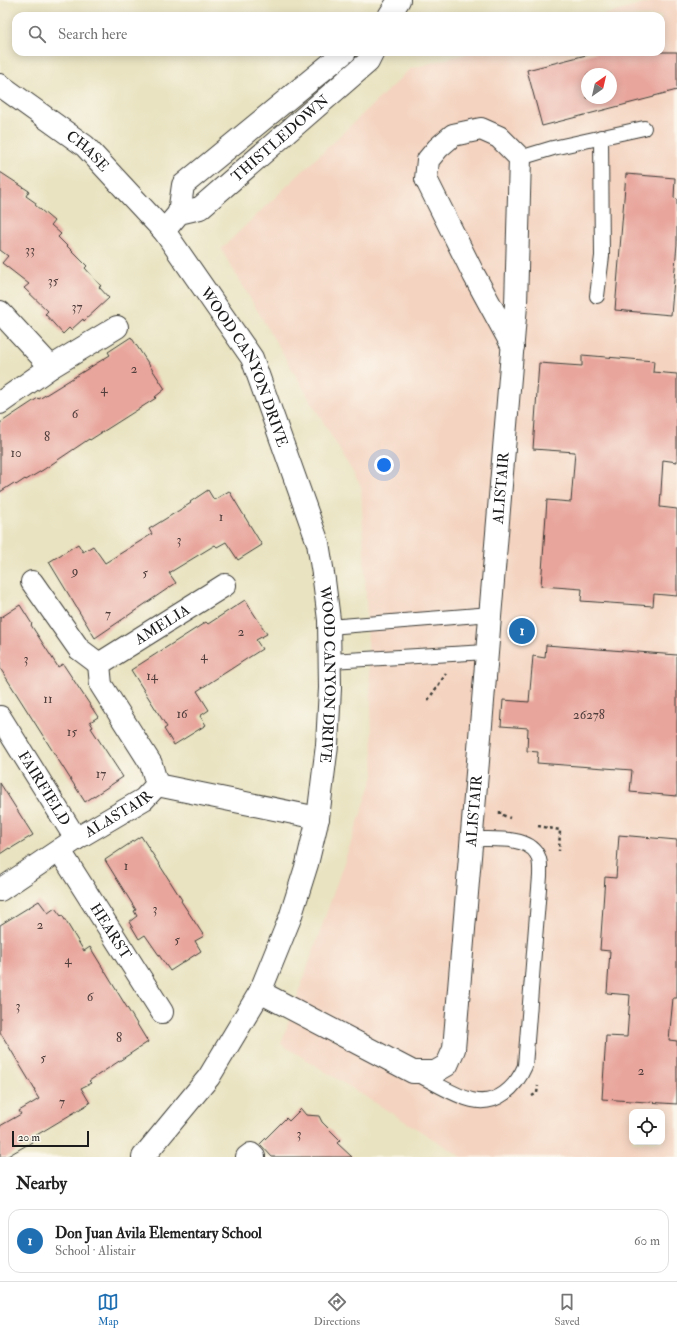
<!DOCTYPE html>
<html lang="en">
<head>
<meta charset="utf-8">
<style>
  body { margin:0; font-family:"IM FELL Double Pica",serif; background:#f6f6f6; color:#222 }
  .controls { position:absolute; right:12px; bottom:12px; display:grid; overflow:hidden; border-radius:8px; box-shadow:0 2px 10px #0003 }
  .controls button { width:36px; height:36px; display:grid; place-items:center; padding:0; border:0; border-bottom:1px solid #e0e0e0; background:#fff; color:#222; font:20px sans-serif }
  .compass { position:absolute; left:581px; top:68px; width:36px; height:36px; border-radius:50%; background:#fff; box-shadow:0 2px 10px #0003; rotate:34deg }
  .scale { position:absolute; left:12px; bottom:10px; width:77px; box-sizing:border-box; padding-left:4px; border:2px solid #1c1c1c; border-top:0; font-size:11px; line-height:14px; white-space:nowrap; color:#1c1c1c; -webkit-text-stroke:3px #fbf7ec; paint-order:stroke }
  .you { position:absolute; left:384px; top:465px; width:14px; height:14px; margin:-10px; border:3px solid #fff; border-radius:50%; background:#1a73e8; box-shadow:0 0 0 6px #1a73e833 }
  .badge { display:grid; place-items:center; width:26px; height:26px; border-radius:50%; background:#1f6fb2; color:#fff; font-size:13px; font-weight:700 }
  .pin { position:absolute; translate:-50% -50%; border:2px solid #fff; box-shadow:0 1px 4px #0006 }
  .list { margin:0; padding:0; list-style:none }
  h2 { display:flex; justify-content:space-between; align-items:center; height:52px; margin:0; padding:0 16px; font-size:17px }
  h2 small { font-size:13px; font-weight:400; color:#767676 }
  .list li { display:grid; grid-template-columns:26px 1fr auto; gap:12px; align-items:center; box-sizing:border-box; height:64px; margin:0 8px 8px; padding:0 8px; border:1px solid #e0e0e0; border-radius:12px }
  .list b { display:block; font-size:15px; white-space:nowrap }
  .list p { margin:0; font-size:13px; white-space:nowrap; color:#767676 }
  .list em { font-size:13px; font-style:normal; color:#767676 }
  .icon { flex:none; width:22px; height:22px; fill:none; stroke:currentColor; stroke-width:2; stroke-linecap:round; stroke-linejoin:round }
  .map { position:relative; flex:none; width:677px; height:1157px; overflow:hidden }
  .search { position:absolute; background:#fff; box-shadow:0 2px 10px #0003; left:12px; right:12px; top:12px; height:44px; display:flex; align-items:center; gap:10px; box-sizing:border-box; padding:0 14px; border-radius:12px; color:#767676; font-size:15px }
  .sheet { height:124px; background:#fff }
  nav { display:flex; justify-content:space-around; align-items:center; box-sizing:border-box; height:56px; border-top:1px solid #e0e0e0; background:#fff; font-size:11px; color:#767676 }
  nav a { display:grid; justify-items:center; gap:2px }
  nav .on { color:#1f6fb2 }
  .map>svg:first-child { display:block }
  .built { fill:#f4d3c0; fill-rule:evenodd }
  .building { fill:#e8a59c; fill-rule:evenodd }
  .lines { fill:none; stroke-linecap:round; stroke-linejoin:round }
  .service-casing { stroke:#3b3a35; stroke-width:16 }
  .minor-casing { stroke:#3b3a35; stroke-width:24 }
  .tertiary-casing { stroke:#3b3a35; stroke-width:24 }
  .path { stroke:#3b3a35; stroke-width:2.5; stroke-dasharray:3 3; stroke-linecap:butt }
  .service { stroke:#fff; stroke-width:14 }
  .minor { stroke:#fff; stroke-width:22 }
  .tertiary { stroke:#fff; stroke-width:22 }
  .labels { text-anchor:middle; stroke-width:3; stroke-linejoin:round; paint-order:stroke }
  .number-label { font-size:13px; fill:#4f3e3c }
  .street-label { font-size:15px; fill:#1c1c1c; stroke:#fbf7ec }
</style>
</head>
<body>
<div class="map">
<svg width="677" height="1157" viewBox="0 0 677 1157">
  <rect width="100%" height="100%" fill="#fbf7ec"/>
  <filter id="ink" filterUnits="userSpaceOnUse"><feTurbulence type="fractalNoise" baseFrequency=".025" numOctaves="2"/><feDisplacementMap in="SourceGraphic" scale="8" xChannelSelector="R" yChannelSelector="G"/><feConvolveMatrix kernelMatrix="1 2 1 2 8 2 1 2 1" color-interpolation-filters="sRGB"/></filter>
  <filter id="wash" filterUnits="userSpaceOnUse"><feTurbulence type="fractalNoise" baseFrequency=".012" numOctaves="4" result="noise"/><feDisplacementMap in="SourceGraphic" scale="16" xChannelSelector="R" yChannelSelector="G"/><feGaussianBlur stdDeviation="0.9" result="paint"/><feColorMatrix in="noise" values="0 0 0 0 0 0 0 0 0 0 0 0 0 0 0 0 0 1.4 0 .05"/><feComposite in="paint" operator="in"/></filter>
  <g filter="url(#wash)">
    <rect width="100%" height="100%" fill="#e9e3c1"/>
    <!-- built -->
    <path class="built" d="M658,0H677V1157H462L281,1044L374,776L361,486L221,249L410,69L472,52H661V16H601ZM587,74H611V98H587ZM632,1112H662V1142H632Z"/>
    <g id="blocks">
      <!-- building -->
      <g class="building">
        <path d="M598,52H677V90L654,96V97L542,126L527,70ZM587,74H611V98H587Z"/>
        <polygon points="0,172 29,191 26,196 36,203 35,205 54,221 51,225 61,234 58,237 87,266 85,268 101,286 99,287 109,298 84,321 83,319 71,330 69,328 63,334 45,314 48,311 24,288 29,284 2,263 8,256 0,250"/>
        <polygon points="626,174 675,178 674,198 677,199 677,244 671,315 615,310"/>
        <polygon points="131,337 165,389 155,397 156,398 90,440 89,439 43,470 26,480 25,479 16,485 14,483 0,492 0,423 38,398 39,399 110,355 108,352"/>
        <polygon points="582,355 654,361 653,372 677,374 677,462 663,460 660,507 677,509 677,596 654,594 653,606 581,601 582,589 541,586 547,500 571,502 575,452 533,449 539,363 582,366"/>
        <polygon points="208,490 214,500 229,491 262,545 238,560 226,542 217,547 215,545 169,573 176,583 95,638 49,562 78,544 83,552 93,546 105,563 152,534 149,529 191,503 190,502"/>
        <polygon points="245,600 267,634 256,640 262,649 197,691 209,710 200,716 206,725 174,745 164,729 167,727 131,670 206,622 208,624"/>
        <polygon points="20,605 32,624 31,625 58,667 63,664 98,717 90,722 93,727 91,728 123,777 85,802 0,668 0,618"/>
        <polygon points="546,645 677,655 677,796 630,792 632,770 537,763 538,752 527,751 528,728 501,726 503,700 529,702 533,656 545,658"/>
        <polygon points="0,783 33,835 10,849 9,848 0,854"/>
        <polygon points="619,835 677,840 677,998 673,998 669,1040 677,1041 677,1104 602,1099 606,1036 627,1037 630,995 607,993 610,951 600,950 605,877 616,878"/>
        <polygon points="141,836 182,900 181,901 204,936 195,941 201,951 170,971 145,935 139,939 129,922 137,916 134,911 136,910 105,860"/>
        <polygon points="39,901 48,913 55,908 61,916 62,915 84,951 90,947 148,1042 89,1081 91,1083 81,1088 90,1103 30,1139 32,1142 6,1157 0,1157 0,1126 21,1114 19,1111 39,1099 34,1091 35,1090 0,1032 0,925"/>
        <polygon points="301,1109 306,1115 319,1116 322,1122 340,1140 337,1143 352,1157 272,1157 260,1144 286,1118 289,1121"/>
      </g>
    </g>
  </g>
  <g filter="url(#ink)">
    <use href="#blocks" fill-opacity="0" stroke="#3b3a35" stroke-width="1"/>
    <g class="lines">
      <defs>
        <g id="service">
          <polyline points="520,158 553,148 644,128"/>
          <polyline points="597,296 602,256 601,137"/>
          <polyline points="329,627 491,614"/>
          <polyline points="330,661 487,652"/>
          <path d="M419,1075C435,1083 455,1096 472,1100C497,1106 516,1087 525,1066L540,876C540,868 541,861 537,854C527,835 490,840 472,839"/>
        </g>
        <g id="minor">
          <polyline points="389,16 399,0"/>
          <polyline points="179,213 183,185 345,52"/>
          <path id="s1" d="M164,231L179,213L200,208L368,62L373,52"/>
          <polyline points="0,312 51,367"/>
          <polyline points="0,403 51,367 117,327"/>
          <polyline points="32,582 79,649 99,664"/>
          <path id="s2" d="M0,717L76,839"/>
          <path id="s3" d="M157,785L151,764L101,685L99,664L225,585"/>
          <path id="s4" d="M60,851L162,1012"/>
          <path id="s5" d="M0,890L76,839L144,799L157,785L318,818"/>
          <path id="s6" d="M260,992L413,1072H435L447,1065L454,1049L516,305L520,158L499,137L481,129L453,135L438,148L428,160L426,179L474,275L513,347"/>
          <polyline points="247,1157 251,1154 254,1157"/>
        </g>
        <g id="tertiary">
          <path id="s7" d="M0,85L85,146L164,231L252,358L318,543L324,580L329,620L330,688L327,745L318,818L307,864L290,918L260,992L209,1077L143,1157"/>
        </g>
      </defs>
      <!-- service casing -->
      <use href="#service" class="service-casing"/>
      <!-- minor casing -->
      <use href="#minor" class="minor-casing"/>
      <!-- tertiary casing -->
      <use href="#tertiary" class="tertiary-casing"/>
      <!-- path -->
      <g class="path">
        <polyline points="428,700 446,674"/>
        <polyline points="500,811 500,814 510,818"/>
        <polyline points="538,826 560,830 559,851"/>
        <polyline points="532,1096 537,1093 538,1086"/>
      </g>
      <!-- service -->
      <use href="#service" class="service"/>
      <!-- minor -->
      <use href="#minor" class="minor"/>
      <!-- tertiary -->
      <use href="#tertiary" class="tertiary"/>
    </g>
  </g>
  <g class="labels">
    <!-- number labels -->
    <g class="number-label">
      <text x="30" y="254">33</text>
      <text x="53" y="285">35</text>
      <text x="77" y="311">37</text>
      <text x="134" y="373">2</text>
      <text x="104" y="393">4</text>
      <text x="75" y="418">6</text>
      <text x="47" y="441">8</text>
      <text x="16" y="457">10</text>
      <text x="221" y="521">1</text>
      <text x="179" y="544">3</text>
      <text x="75" y="575">9</text>
      <text x="145" y="577">5</text>
      <text x="108" y="618">7</text>
      <text x="241" y="636">2</text>
      <text x="204" y="660">4</text>
      <text x="26" y="663">3</text>
      <text x="152" y="680">14</text>
      <text x="48" y="703">11</text>
      <text x="182" y="718">16</text>
      <text x="589" y="719">26278</text>
      <text x="72" y="736">15</text>
      <text x="101" y="778">17</text>
      <text x="126" y="870">1</text>
      <text x="155" y="913">3</text>
      <text x="40" y="929">2</text>
      <text x="177" y="944">5</text>
      <text x="68" y="964">4</text>
      <text x="90" y="1001">6</text>
      <text x="18" y="1010">3</text>
      <text x="119" y="1042">8</text>
      <text x="43" y="1062">5</text>
      <text x="641" y="1075">2</text>
      <text x="62" y="1106">7</text>
      <text x="299" y="1138">3</text>
    </g>
    <!-- street labels -->
    <g class="street-label">
      <text dy="5" stroke="none"><textPath href="#s1" startOffset="151">THISTLEDOWN</textPath></text>
      <text dy="5" stroke="none"><textPath href="#s7" startOffset="110">CHASE</textPath></text>
      <text dy="5" stroke="none"><textPath href="#s7" startOffset="380">WOOD CANYON DRIVE</textPath></text>
      <text dy="5" stroke="none"><textPath href="#s6" startOffset="789">ALISTAIR</textPath></text>
      <text dy="5" stroke="none"><textPath href="#s3" startOffset="211">AMELIA</textPath></text>
      <text dy="5" stroke="none"><textPath href="#s7" startOffset="704">WOOD CANYON DRIVE</textPath></text>
      <text dy="5" stroke="none"><textPath href="#s2" startOffset="84">FAIRFIELD</textPath></text>
      <text dy="5" stroke="none"><textPath href="#s6" startOffset="465">ALISTAIR</textPath></text>
      <text dy="5" stroke="none"><textPath href="#s5" startOffset="141">ALASTAIR</textPath></text>
      <text dy="5" stroke="none"><textPath href="#s4" startOffset="95">HEARST</textPath></text>
    </g>
  </g>
</svg>
<div class="controls">
<button><svg class="icon" aria-label="locate" viewBox="0 0 24 24"><circle cx="12" cy="12" r="6"/><path d="M12 2v4M12 18v4M2 12h4M18 12h4"/></svg></button>
</div>
<svg class="compass" viewBox="-18 -18 36 36"><path d="M0-13l5 13h-10z" fill="#e53935"/><path d="M0 13l5-13h-10z" fill="#767676"/></svg>
<div class="scale">20 m</div>
<div class="you"></div>
<div class="pin badge" style="left:522px;top:631px">1</div>
<div class="search"><svg class="icon" aria-label="search" viewBox="0 0 24 24"><circle cx="10" cy="10" r="6"/><path d="M15 15l6 6"/></svg>Search here</div>
</div>
<section class="sheet">
<h2>Nearby<small></small></h2>
<ul class="list">
<li><span class="badge">1</span><div><b>Don Juan Avila Elementary School</b><p>School · Alistair</p></div><em>60 m</em></li>
</ul>
</section>
<nav>
<a class="on"><svg class="icon" aria-label="map" viewBox="0 0 24 24"><path d="M3 6l6-2 6 2 6-2v14l-6 2-6-2-6 2zM9 4v14M15 6v14"/></svg>Map</a>
<a><svg class="icon" aria-label="directions" viewBox="0 0 24 24"><path d="M12 3l9 9-9 9-9-9zM9 14v-3h6M13 9l2 2-2 2"/></svg>Directions</a>
<a><svg class="icon" aria-label="saved" viewBox="0 0 24 24"><path d="M7 4h10v16l-5-4-5 4z"/></svg>Saved</a>
</nav>
</body>
</html>
